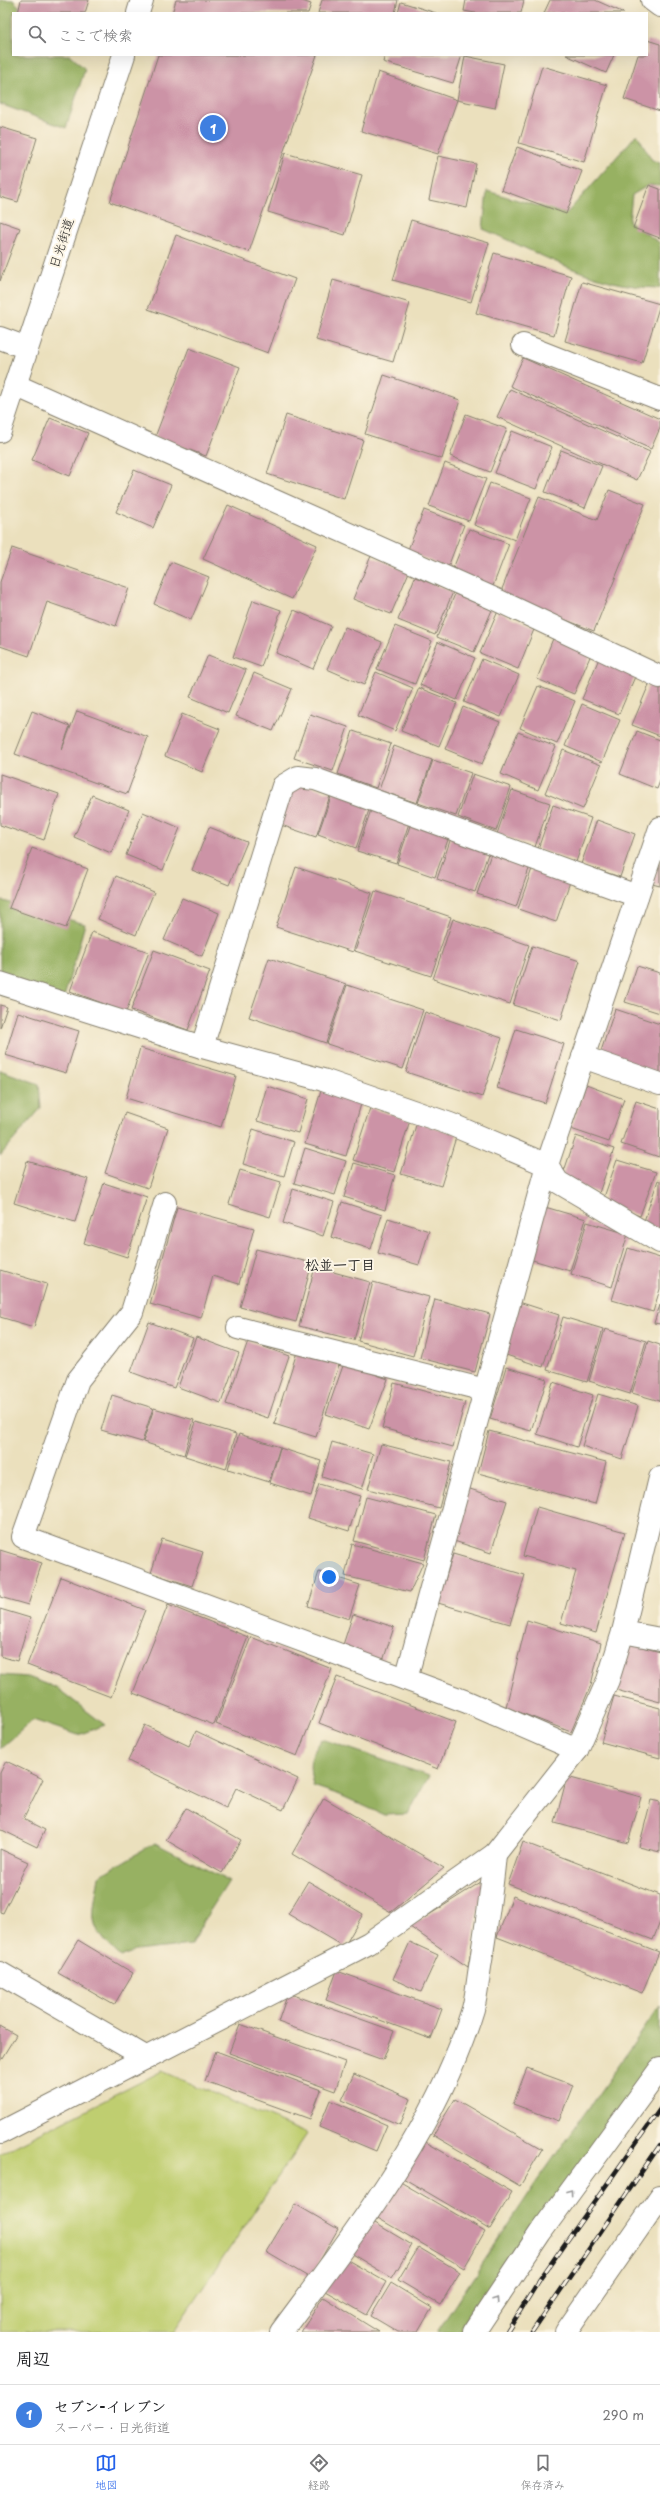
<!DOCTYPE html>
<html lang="ja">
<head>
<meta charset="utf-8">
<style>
  body { margin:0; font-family:"Playpen Sans","Klee One",sans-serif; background:#f2f2f2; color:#202124 }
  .you { position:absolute; left:329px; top:1577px; width:14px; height:14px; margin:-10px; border:3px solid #fff; border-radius:50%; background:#1a73e8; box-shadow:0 0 0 6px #1a73e833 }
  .badge { display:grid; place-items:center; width:26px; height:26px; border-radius:50%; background:#2563eb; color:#fff; font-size:13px; font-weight:700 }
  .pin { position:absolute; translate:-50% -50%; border:2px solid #fff; box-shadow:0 1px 4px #0006 }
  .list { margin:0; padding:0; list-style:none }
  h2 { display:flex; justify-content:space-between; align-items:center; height:52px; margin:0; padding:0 16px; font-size:17px }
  h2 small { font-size:13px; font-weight:400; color:#757577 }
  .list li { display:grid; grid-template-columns:26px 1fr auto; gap:12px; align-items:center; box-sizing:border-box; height:60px; padding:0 16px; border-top:1px solid #e0e0e0 }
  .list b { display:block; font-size:15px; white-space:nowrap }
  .list p { margin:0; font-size:13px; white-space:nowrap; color:#757577 }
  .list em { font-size:13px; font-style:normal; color:#757577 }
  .icon { flex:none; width:22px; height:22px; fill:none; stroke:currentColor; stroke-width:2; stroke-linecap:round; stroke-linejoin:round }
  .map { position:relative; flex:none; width:660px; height:2332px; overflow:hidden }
  .search { position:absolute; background:#fff; box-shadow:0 4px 16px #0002; left:12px; right:12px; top:12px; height:44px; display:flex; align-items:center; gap:10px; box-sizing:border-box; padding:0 14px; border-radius:0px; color:#757577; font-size:15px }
  .sheet { height:112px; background:#fff }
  nav { display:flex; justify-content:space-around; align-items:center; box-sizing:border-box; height:56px; border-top:1px solid #e0e0e0; background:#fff; font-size:11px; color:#757577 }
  nav a { display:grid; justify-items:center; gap:2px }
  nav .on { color:#2563eb }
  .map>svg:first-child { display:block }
  .green { fill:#bfce70; stroke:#6e7546 }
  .forest { fill:#97b162; stroke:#5a663f }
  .building { fill:#cc93a6 }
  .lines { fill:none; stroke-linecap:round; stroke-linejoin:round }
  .minor-casing { stroke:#847e6c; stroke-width:24 }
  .major-casing { stroke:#847e6c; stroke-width:24 }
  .minor { stroke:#fff; stroke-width:22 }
  .major { stroke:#fff; stroke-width:22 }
  .rail-casing { stroke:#1c1c1c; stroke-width:4.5 }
  .rail { stroke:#fcf5e5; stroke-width:3; stroke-dasharray:9; stroke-linecap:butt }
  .oneway { stroke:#999 }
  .labels { text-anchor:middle; stroke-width:4; stroke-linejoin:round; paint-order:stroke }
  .street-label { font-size:13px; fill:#1c1c1c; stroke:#fcf5e5 }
  .neighbourhood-label { font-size:14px; font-weight:bold; fill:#1c1c1c; stroke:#fcf5e5 }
</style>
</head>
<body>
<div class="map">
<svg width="660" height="2332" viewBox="0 0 660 2332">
  <rect width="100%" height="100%" fill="#fcf5e5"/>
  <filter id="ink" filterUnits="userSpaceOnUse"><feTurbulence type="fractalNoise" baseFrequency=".025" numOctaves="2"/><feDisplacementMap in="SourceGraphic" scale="8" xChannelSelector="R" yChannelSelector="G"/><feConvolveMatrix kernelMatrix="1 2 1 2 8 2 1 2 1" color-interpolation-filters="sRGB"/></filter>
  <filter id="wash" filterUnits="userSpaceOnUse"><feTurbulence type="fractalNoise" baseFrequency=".012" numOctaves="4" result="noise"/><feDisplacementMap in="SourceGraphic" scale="16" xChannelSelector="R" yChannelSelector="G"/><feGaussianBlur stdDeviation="0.9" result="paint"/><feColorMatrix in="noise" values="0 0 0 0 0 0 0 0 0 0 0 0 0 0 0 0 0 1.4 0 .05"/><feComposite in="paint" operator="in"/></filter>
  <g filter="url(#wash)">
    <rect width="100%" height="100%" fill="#ebe0bd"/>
    <!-- green -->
    <polygon class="green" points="162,2071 307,2134 173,2332 0,2332 0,2154"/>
    <!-- forest -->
    <g class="forest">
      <polygon points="0,0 13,0 26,13 13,13 13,55 70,55 85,69 66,128 0,104"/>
      <path d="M637,134L652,160L660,163V186L649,185L632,195L629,222L660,243V288C598,288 539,253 483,229L487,191L566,214Z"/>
      <polygon points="0,900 85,924 59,1015 0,994"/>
      <polygon points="0,1070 39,1084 41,1108 0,1156"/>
      <polygon points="0,1675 28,1677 57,1688 105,1725 78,1735 33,1720 0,1749"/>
      <path d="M322,1739L429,1776L408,1814L384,1815L340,1795L313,1786C308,1763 309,1758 322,1739Z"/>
      <path d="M155,1843L229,1881L204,1920L191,1945L134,1951L121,1957C86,1924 92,1921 99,1876Z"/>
      <polygon points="660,2006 660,2069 474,2332 437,2332 538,2180"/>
    </g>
    <g id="blocks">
      <!-- building -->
      <g class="building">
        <polygon points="21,0 89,0 85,13 18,13"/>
        <polygon points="176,0 299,0 311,4 308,13 172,13"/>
        <polygon points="322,0 398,0 395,13 318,13"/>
        <polygon points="466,0 524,0 521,13 475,13 464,11"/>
        <polygon points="550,0 595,0 624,13 544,13"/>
        <polygon points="401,2 436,13 398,13"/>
        <polygon points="647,40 660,44 660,111 624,99 638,55 647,55"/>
        <polygon points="158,55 317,55 249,252 110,202"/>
        <polygon points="385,55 462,55 453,83 383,62"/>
        <polygon points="566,55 614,55 606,73"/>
        <polygon points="465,56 504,64 495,108 457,100"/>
        <polygon points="542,66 607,85 584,162 519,143"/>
        <polygon points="378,72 457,100 438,154 361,131"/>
        <polygon points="0,127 37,138 18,202 0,197"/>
        <polygon points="517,147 582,171 566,214 501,190"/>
        <polygon points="285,153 362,175 345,235 268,212"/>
        <polygon points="438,156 476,164 467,208 429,200"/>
        <polygon points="649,185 660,189 660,238 633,228"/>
        <polygon points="411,220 489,243 471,302 393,280"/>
        <polygon points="0,221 20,228 0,281"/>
        <polygon points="176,235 295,279 268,353 148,309"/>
        <polygon points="494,253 571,276 554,335 476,313"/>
        <polygon points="333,280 410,303 393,362 316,340"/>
        <polygon points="582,282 660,304 642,363 565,341"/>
        <polygon points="189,348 240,367 206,456 155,437"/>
        <polygon points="523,358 660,419 660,428 651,449 510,386"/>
        <polygon points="384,375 460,400 442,459 365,434"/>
        <polygon points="510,389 650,452 637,480 497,417"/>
        <polygon points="466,414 507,429 490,472 450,456"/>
        <polygon points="286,415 363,440 344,499 267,474"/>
        <polygon points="50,418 88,433 70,476 32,460"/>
        <polygon points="512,431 552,447 536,489 495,473"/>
        <polygon points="561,450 602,466 585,508 545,492"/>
        <polygon points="445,463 486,479 469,521 429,506"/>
        <polygon points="134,470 171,485 153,528 116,512"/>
        <polygon points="490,483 531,498 515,540 474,525"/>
        <polygon points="609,490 645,504 594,631 500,594 539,497 597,520"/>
        <polygon points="228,505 317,545 292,599 203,559"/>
        <polygon points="424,510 464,525 448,567 407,552"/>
        <polygon points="469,529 509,544 493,586 452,571"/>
        <polygon points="12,548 129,588 116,626 47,602 29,656 0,646 0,582"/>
        <polygon points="371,556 409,572 391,614 353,599"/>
        <polygon points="171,562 209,577 191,620 154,604"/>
        <polygon points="415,577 453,592 435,635 398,620"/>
        <polygon points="455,594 492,610 474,652 437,637"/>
        <polygon points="253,600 281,610 261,667 233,657"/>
        <polygon points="294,610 331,626 313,669 276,653"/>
        <polygon points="498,611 535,627 518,669 480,653"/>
        <polygon points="395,626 432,641 415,684 377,669"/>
        <polygon points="345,627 382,642 364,685 327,669"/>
        <polygon points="554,636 592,652 574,694 537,679"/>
        <polygon points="438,642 475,658 457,700 420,685"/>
        <polygon points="208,655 246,670 228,713 190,697"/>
        <polygon points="600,656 637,672 619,714 582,699"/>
        <polygon points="482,659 519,675 501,717 464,702"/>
        <polygon points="376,672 413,688 395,731 358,715"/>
        <polygon points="254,673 292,689 273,731 236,716"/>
        <polygon points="650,682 660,686 660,736 632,725"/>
        <polygon points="538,686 575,701 557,744 520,728"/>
        <polygon points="419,688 457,703 439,746 401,731"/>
        <polygon points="582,704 620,720 602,762 565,746"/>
        <polygon points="463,707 500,722 482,764 445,749"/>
        <polygon points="32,711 70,726 62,749 77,711 148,737 127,794 15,754"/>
        <polygon points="182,714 220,729 202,772 165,756"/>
        <polygon points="310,714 348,727 333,771 294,758"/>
        <polygon points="353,731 391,744 376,788 338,774"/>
        <polygon points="637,731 660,740 660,781 657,789 620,774"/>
        <polygon points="518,732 556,747 538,790 501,774"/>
        <polygon points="394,746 432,760 417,803 379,790"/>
        <polygon points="563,750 601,765 583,809 545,793"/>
        <polygon points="433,760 471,773 456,816 418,803"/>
        <polygon points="0,774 59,794 44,840 0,825"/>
        <polygon points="473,774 511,787 496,831 458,817"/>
        <polygon points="293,780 331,793 316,837 278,824"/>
        <polygon points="512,790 550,803 535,847 497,834"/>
        <polygon points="333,791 371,804 356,848 318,834"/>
        <polygon points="92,795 129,810 111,853 74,837"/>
        <polygon points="553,805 591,818 576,862 538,849"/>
        <polygon points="372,807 410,820 396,863 357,851"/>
        <polygon points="143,812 180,828 163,870 126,855"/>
        <polygon points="412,820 450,834 435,877 397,864"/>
        <polygon points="597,820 635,834 620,877 581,864"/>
        <polygon points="209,827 247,842 229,885 192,870"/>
        <polygon points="452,835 490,848 475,892 437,879"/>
        <polygon points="32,848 88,869 66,928 9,908"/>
        <polygon points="492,851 531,863 516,907 477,894"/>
        <polygon points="660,861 660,886 652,884"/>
        <polygon points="533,866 571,879 556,922 518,909"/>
        <polygon points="296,867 372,893 353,952 276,927"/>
        <polygon points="116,876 154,892 136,935 98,919"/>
        <polygon points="375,891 451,917 431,976 355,951"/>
        <polygon points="182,898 219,913 202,956 164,940"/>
        <polygon points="453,919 529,945 510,1004 433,979"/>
        <polygon points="92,932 149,952 126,1012 70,991"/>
        <polygon points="532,946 580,961 561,1020 513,1005"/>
        <polygon points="154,950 210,971 188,1030 131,1010"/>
        <polygon points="269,958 346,984 326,1043 249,1017"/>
        <polygon points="637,966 660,973 660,1013 625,1002"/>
        <polygon points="347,985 423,1010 403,1069 327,1044"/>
        <polygon points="0,1005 7,1007 0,1028"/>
        <polygon points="615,1009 660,1024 660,1074 600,1054"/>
        <polygon points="18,1012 79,1031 66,1073 5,1055"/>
        <polygon points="425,1012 502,1038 482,1097 406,1072"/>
        <polygon points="516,1029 564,1044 545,1103 497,1088"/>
        <polygon points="140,1048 236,1076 221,1127 126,1098"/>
        <polygon points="586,1085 624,1099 609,1142 571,1129"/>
        <polygon points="267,1086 308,1099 298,1133 257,1121"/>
        <polygon points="321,1091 361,1104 346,1156 305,1144"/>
        <polygon points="636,1101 660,1109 659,1157 621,1144"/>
        <polygon points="370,1108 410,1120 394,1172 353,1160"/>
        <polygon points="125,1113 168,1128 148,1188 105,1173"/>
        <polygon points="417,1122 457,1134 441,1186 401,1174"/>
        <polygon points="253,1129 294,1142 284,1176 243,1164"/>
        <polygon points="576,1136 614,1149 599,1193 561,1180"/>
        <polygon points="305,1148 346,1161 335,1195 294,1183"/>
        <polygon points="617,1160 656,1172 640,1216 602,1203"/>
        <polygon points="27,1161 88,1179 75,1222 14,1203"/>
        <polygon points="354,1163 395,1175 385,1210 344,1197"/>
        <polygon points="240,1170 281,1182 270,1217 229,1204"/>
        <polygon points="658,1180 660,1181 660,1230 643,1224"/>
        <polygon points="104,1183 147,1197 127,1257 84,1243"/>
        <polygon points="293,1189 334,1202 323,1236 283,1223"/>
        <polygon points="342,1202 382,1215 371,1249 331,1237"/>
        <polygon points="177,1207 254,1228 239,1284 213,1276 201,1318 150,1304"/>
        <polygon points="545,1207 586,1219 570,1271 529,1259"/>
        <polygon points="388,1218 429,1231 419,1265 378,1253"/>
        <polygon points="587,1222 628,1234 612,1287 571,1274"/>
        <polygon points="628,1248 660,1258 660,1289 653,1312 612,1300"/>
        <polygon points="256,1249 312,1263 296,1322 240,1307"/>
        <polygon points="315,1267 370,1282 354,1340 299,1326"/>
        <polygon points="0,1270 47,1284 34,1327 0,1317"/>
        <polygon points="373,1282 429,1297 413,1356 358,1341"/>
        <polygon points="435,1299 490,1314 475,1372 420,1358"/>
        <polygon points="519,1302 559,1315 543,1367 503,1354"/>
        <polygon points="660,1305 660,1324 654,1323"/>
        <polygon points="563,1317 603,1329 587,1382 547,1370"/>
        <polygon points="149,1322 193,1338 174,1388 131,1372"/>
        <polygon points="605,1329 646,1341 630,1394 589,1381"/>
        <polygon points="196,1337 239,1353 221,1403 178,1387"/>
        <polygon points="248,1341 289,1356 268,1418 226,1404"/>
        <polygon points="648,1341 660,1345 660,1401 632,1393"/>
        <polygon points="297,1352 339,1365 316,1437 274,1424"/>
        <polygon points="344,1363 388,1379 369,1429 326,1414"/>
        <polygon points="506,1367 547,1379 531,1431 490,1419"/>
        <polygon points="553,1382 593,1395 577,1447 537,1434"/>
        <polygon points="394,1383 465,1402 453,1447 382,1428"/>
        <polygon points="598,1394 638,1406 622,1459 582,1446"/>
        <polygon points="112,1395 153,1408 142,1442 101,1430"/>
        <polygon points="154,1408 194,1420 184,1455 143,1442"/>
        <polygon points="196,1422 236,1434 226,1469 185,1456"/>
        <polygon points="489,1431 606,1462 595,1504 478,1473"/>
        <polygon points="239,1434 280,1447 269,1482 228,1469"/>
        <polygon points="332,1442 373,1454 362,1489 322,1476"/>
        <polygon points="381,1444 451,1462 439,1508 368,1489"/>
        <polygon points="280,1448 321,1461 311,1496 270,1483"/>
        <polygon points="319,1484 360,1496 349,1531 308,1518"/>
        <polygon points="467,1488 507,1501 491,1553 451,1540"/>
        <polygon points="366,1497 436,1515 424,1560 354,1541"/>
        <polygon points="537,1507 625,1532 596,1633 561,1623 576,1571 523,1556"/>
        <polygon points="162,1539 203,1552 192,1586 151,1573"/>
        <polygon points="352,1544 423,1563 410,1592 345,1576"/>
        <polygon points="0,1550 42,1563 28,1605 0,1597"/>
        <polygon points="453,1554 525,1575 510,1624 438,1603"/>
        <polygon points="319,1572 360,1585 349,1619 308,1606"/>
        <polygon points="61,1577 145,1610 111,1697 27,1665"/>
        <polygon points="168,1605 248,1637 214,1725 133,1693"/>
        <polygon points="0,1609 30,1618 17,1661 0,1656"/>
        <polygon points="353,1614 394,1627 383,1661 342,1648"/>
        <polygon points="527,1620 601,1643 591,1685 571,1732 506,1707"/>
        <polygon points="251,1637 332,1669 297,1756 216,1724"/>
        <polygon points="628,1643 660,1652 660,1702 616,1690"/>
        <polygon points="337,1677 456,1722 438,1769 319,1723"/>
        <polygon points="614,1696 660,1708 660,1758 601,1742"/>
        <polygon points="145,1725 189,1746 196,1731 298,1779 283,1810 236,1788 226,1808 128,1761"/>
        <polygon points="6,1761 43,1779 23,1819 45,1830 37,1847 0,1829 0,1773"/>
        <polygon points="567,1777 641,1797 628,1843 555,1823"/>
        <polygon points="324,1798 444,1868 391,1912 292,1854"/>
        <polygon points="651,1800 660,1802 660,1852 639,1847"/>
        <polygon points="186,1808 241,1840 222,1873 166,1840"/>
        <polygon points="523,1842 660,1895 660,1922 653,1940 508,1884"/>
        <polygon points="0,1849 28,1862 3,1913 0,1912"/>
        <polygon points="484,1880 468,1967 410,1927"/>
        <polygon points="308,1881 363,1914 344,1947 288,1914"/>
        <polygon points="513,1896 659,1952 642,1993 497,1937"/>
        <polygon points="78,1940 133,1973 114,2005 58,1973"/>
        <polygon points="410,1942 438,1955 421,1992 393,1979"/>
        <polygon points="337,1971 442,2009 431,2039 326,2000"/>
        <polygon points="288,1993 394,2031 383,2060 278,2022"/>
        <polygon points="240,2024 345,2062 335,2091 229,2053"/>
        <polygon points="0,2026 16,2035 0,2061"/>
        <polygon points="216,2051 321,2090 310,2119 205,2081"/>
        <polygon points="527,2068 573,2085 559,2121 513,2104"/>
        <polygon points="354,2074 411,2099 400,2125 342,2100"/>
        <polygon points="455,2099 542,2149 520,2186 433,2135"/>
        <polygon points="330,2100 387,2125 376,2151 319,2127"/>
        <polygon points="424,2141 512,2192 490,2229 403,2178"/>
        <polygon points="397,2180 485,2231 464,2268 376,2217"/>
        <polygon points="295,2204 338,2229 310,2278 266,2252"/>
        <polygon points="370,2220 412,2245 392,2278 350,2253"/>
        <polygon points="418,2247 460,2272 440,2305 398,2280"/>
        <polygon points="344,2258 386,2282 367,2315 325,2291"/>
        <polygon points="391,2283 432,2308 418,2332 398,2332 371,2316"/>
        <polygon points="323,2297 379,2332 301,2332"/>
      </g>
    </g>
  </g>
  <g filter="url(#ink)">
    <use href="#blocks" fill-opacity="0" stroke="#847e6c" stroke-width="1"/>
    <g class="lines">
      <defs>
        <g id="minor">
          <polyline points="652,0 660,6"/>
          <polyline points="0,338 27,348"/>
          <polyline points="523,345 660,399"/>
          <polyline points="15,385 499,601 660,677"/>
          <polyline points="0,983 202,1047 323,1080 450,1124 547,1165 558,1182 660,1242"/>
          <polyline points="202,1047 283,786 298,777 315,779 637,896"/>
          <polyline points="583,1057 660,1084"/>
          <polyline points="165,1203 132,1312 78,1380 23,1537 467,1702 577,1750"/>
          <polyline points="238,1328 485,1390"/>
          <polyline points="623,1632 660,1639"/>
          <polyline points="406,1679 547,1165 660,828"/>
          <polyline points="0,1973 147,2058"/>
          <polyline points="0,2133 369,1943 495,1854 577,1750 608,1680 623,1632 660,1478"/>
          <path d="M281,2332C355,2232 436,2130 473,2009C477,1994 478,1977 481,1961C486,1926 492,1890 495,1854"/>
          <polyline points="474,2332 540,2233 660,2069"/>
          <polyline points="566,2332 660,2197"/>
        </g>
        <g id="major">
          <polyline points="138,13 142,0"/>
          <polyline points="0,431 124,55"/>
        </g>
      </defs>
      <!-- minor casing -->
      <use href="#minor" class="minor-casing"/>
      <!-- major casing -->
      <use href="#major" class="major-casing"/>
      <!-- minor -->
      <use href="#minor" class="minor"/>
      <!-- major -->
      <use href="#major" class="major"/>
      <defs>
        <g id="rail">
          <polyline points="507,2332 540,2279 660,2109"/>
          <polyline points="532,2332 660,2145"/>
        </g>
      </defs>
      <!-- rail casing -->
      <use href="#rail" class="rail-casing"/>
      <!-- rail -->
      <use href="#rail" class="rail"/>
    </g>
    <!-- one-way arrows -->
    <defs><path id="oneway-chevron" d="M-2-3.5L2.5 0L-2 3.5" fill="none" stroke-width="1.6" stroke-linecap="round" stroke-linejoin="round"/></defs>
    <g class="oneway">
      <use href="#oneway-chevron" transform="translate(570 2192) rotate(-54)"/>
      <use href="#oneway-chevron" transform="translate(496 2300) rotate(-56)"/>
    </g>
  </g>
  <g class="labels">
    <!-- street labels -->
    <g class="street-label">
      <text transform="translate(61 243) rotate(-72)" y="5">日光街道</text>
    </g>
    <!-- neighbourhood labels -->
    <g class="neighbourhood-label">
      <text x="340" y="1270">松並一丁目</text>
    </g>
  </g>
</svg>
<div class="you"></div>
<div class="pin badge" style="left:213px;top:128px;background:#3f7fe0">1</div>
<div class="search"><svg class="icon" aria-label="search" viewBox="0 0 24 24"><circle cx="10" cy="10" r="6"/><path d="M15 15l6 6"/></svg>ここで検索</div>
</div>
<section class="sheet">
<h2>周辺<small></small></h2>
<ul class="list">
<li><span class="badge" style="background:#3f7fe0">1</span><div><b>セブン-イレブン</b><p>スーパー · 日光街道</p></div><em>290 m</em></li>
</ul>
</section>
<nav>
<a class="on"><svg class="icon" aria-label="map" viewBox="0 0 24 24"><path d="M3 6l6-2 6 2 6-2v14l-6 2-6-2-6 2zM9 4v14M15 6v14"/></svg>地図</a>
<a><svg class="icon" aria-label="directions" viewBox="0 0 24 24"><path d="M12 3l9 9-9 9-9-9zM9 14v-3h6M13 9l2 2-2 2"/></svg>経路</a>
<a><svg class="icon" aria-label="saved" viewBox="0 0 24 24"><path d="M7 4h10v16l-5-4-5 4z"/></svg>保存済み</a>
</nav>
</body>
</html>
